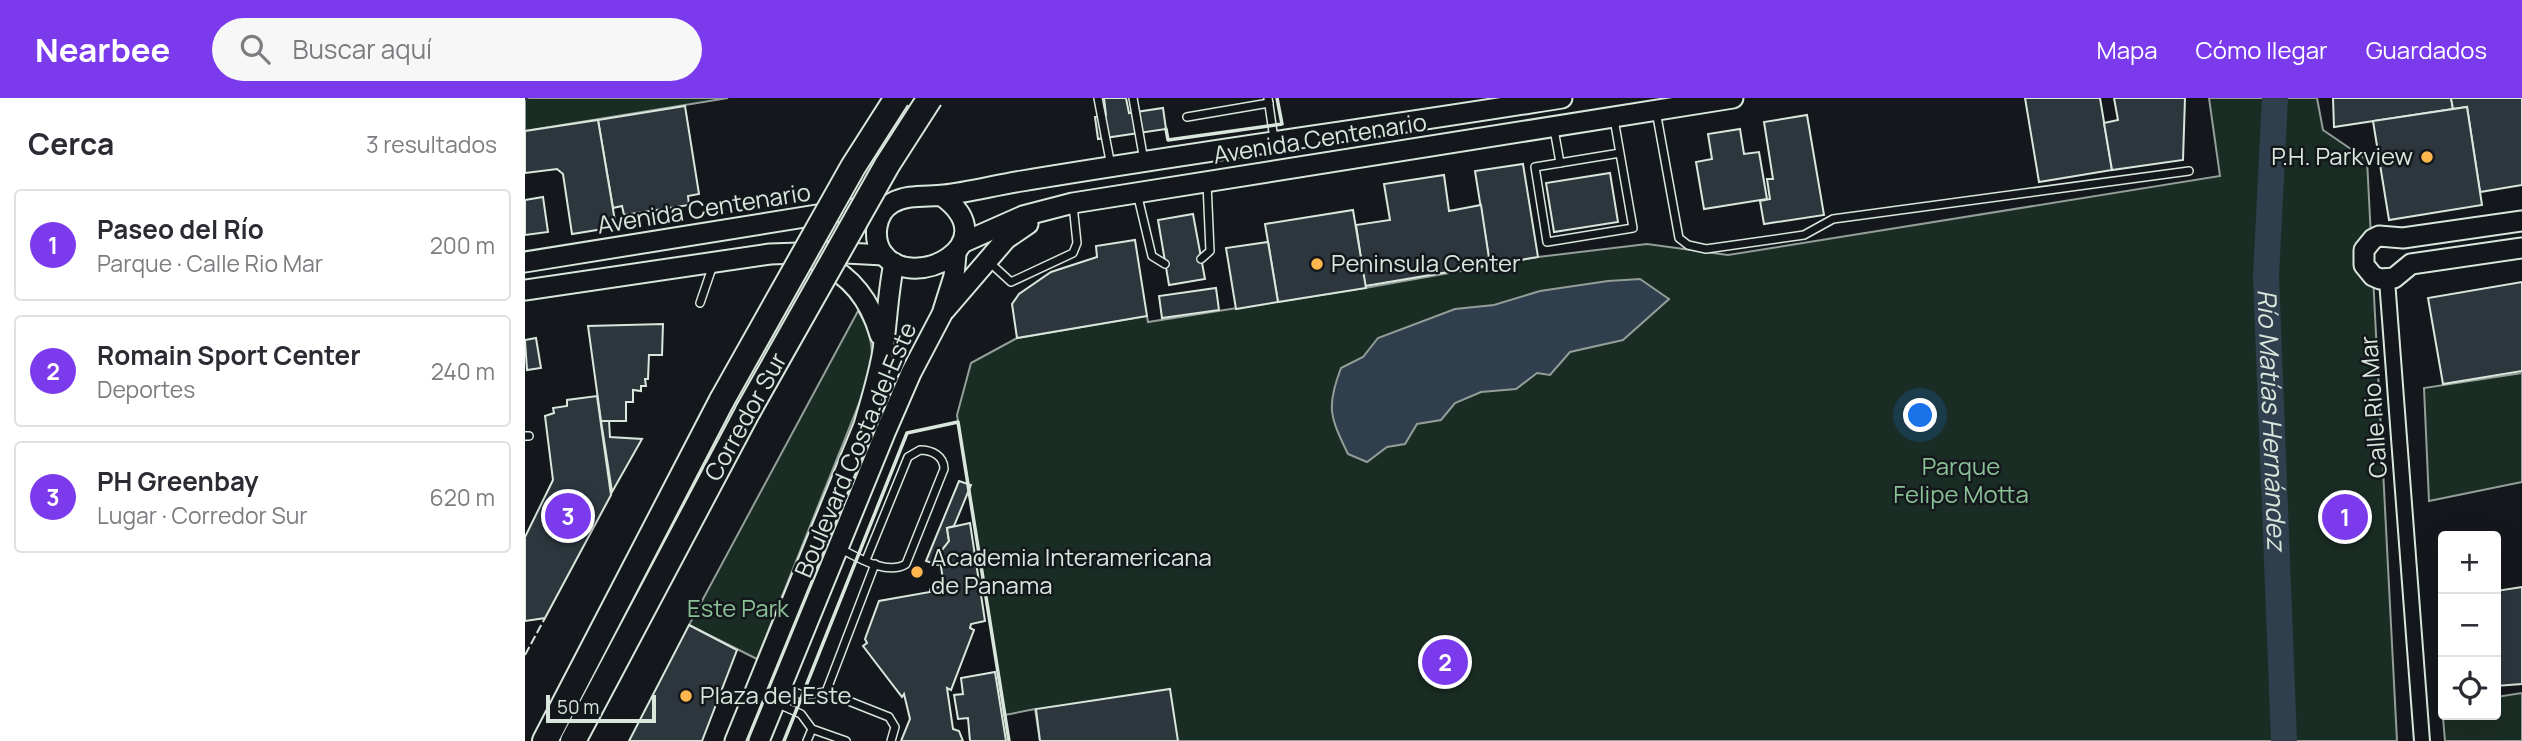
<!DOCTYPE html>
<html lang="es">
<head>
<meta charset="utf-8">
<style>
  body { margin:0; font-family:Manrope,sans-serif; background:#f7f7f7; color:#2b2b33 }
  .controls { position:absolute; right:21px; bottom:21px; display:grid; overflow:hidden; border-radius:7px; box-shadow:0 7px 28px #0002 }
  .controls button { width:63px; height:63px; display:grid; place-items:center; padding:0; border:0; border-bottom:2px solid #e1e1e2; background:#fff; color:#2b2b33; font:35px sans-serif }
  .scale { position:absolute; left:21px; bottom:18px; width:110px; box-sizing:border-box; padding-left:7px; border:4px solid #d8e6dc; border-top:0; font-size:19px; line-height:24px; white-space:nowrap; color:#d8e6dc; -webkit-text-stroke:5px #14181c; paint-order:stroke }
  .you { position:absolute; left:1396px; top:318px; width:24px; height:24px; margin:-18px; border:5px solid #fff; border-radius:50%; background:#1a73e8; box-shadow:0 0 0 10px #1a73e833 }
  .badge { display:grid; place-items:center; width:46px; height:46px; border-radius:50%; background:#7c3aed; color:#fff; font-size:23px; font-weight:700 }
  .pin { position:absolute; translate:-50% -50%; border:4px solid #fff; box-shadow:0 2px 7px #0006 }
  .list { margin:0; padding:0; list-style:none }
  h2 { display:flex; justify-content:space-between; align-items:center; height:91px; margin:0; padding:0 28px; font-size:30px }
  h2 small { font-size:23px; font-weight:400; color:#7c7c81 }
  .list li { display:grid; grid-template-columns:46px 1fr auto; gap:21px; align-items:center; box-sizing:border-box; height:112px; margin:0 14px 14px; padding:0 14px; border:2px solid #e1e1e2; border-radius:7px }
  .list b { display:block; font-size:26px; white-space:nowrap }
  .list p { margin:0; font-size:23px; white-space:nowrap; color:#7c7c81 }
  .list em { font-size:23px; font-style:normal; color:#7c7c81 }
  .icon { flex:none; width:38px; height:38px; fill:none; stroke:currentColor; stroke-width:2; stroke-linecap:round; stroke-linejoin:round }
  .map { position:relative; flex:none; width:1997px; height:643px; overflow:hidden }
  header { display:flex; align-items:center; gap:42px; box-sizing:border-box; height:98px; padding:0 35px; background:#7c3aed; color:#fff }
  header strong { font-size:33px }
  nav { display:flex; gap:38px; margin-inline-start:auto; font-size:24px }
  .search { width:490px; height:63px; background:#f7f7f7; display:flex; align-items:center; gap:18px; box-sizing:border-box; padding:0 24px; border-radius:38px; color:#7c7c81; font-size:26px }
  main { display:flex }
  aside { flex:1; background:#fff }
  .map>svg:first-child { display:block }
  .green { fill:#1a2d24; stroke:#939e99; stroke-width:2 }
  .water { fill:#2f3f4d; stroke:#939e99; stroke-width:2 }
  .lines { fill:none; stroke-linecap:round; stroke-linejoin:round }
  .stream { stroke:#2f3f4d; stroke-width:4.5 }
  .river { stroke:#2f3f4d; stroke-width:26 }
  .building { fill:#2c363c; stroke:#d8e6dc; stroke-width:2 }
  .lane-casing { stroke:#d8e6dc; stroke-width:10 }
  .street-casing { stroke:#d8e6dc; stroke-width:18 }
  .secondary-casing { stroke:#d8e6dc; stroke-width:23 }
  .highway-casing { stroke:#d8e6dc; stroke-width:28 }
  .lane { stroke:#14181c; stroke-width:7 }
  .street { stroke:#14181c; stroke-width:14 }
  .secondary { stroke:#14181c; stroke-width:19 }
  .highway { stroke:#14181c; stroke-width:24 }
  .highway-bridge-casing { stroke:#d8e6dc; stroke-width:28; stroke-linecap:butt }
  .highway-bridge { stroke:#14181c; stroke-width:24 }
  .fence { stroke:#d8e6dc; stroke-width:2; stroke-dasharray:9 3.5; stroke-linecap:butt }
  .wall { stroke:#d8e6dc; stroke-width:3.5 }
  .poi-dot { fill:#ffb74d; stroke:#14181c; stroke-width:2.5 }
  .labels { text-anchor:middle; stroke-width:5; stroke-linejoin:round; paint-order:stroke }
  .street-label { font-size:24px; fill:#d8e6dc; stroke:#14181c }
  .poi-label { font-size:24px; fill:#d8e6dc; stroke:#14181c; text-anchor:start }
  .park-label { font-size:24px; fill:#8ac095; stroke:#14181c }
  .water-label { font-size:26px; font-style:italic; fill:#d8e6dc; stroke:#14181c }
</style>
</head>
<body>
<header>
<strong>Nearbee</strong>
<div class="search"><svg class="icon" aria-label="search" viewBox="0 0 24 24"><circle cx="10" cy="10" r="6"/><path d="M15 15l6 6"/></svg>Buscar aquí</div>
<nav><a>Mapa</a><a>Cómo llegar</a><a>Guardados</a></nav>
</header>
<main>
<aside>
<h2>Cerca<small>3 resultados</small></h2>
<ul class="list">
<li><span class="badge">1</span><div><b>Paseo del Río</b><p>Parque · Calle Rio Mar</p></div><em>200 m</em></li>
<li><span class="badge">2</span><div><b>Romain Sport Center</b><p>Deportes</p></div><em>240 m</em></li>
<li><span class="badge">3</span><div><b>PH Greenbay</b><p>Lugar · Corredor Sur</p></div><em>620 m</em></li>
</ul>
</aside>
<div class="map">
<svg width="1997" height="643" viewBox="0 0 1997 643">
  <rect width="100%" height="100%" fill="#14181c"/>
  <!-- green -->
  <g class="green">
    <polygon points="0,0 203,0 0,33"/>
    <polygon points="1684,0 1792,0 1798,32 1842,62 1872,643 515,643 510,611 480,617 432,317 446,265 492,240 622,218 623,224 840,190 1013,159 1122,146 1203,157 1695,78"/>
    <path d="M333,213C346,233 348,249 347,273L232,561L164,527Z"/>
    <polygon points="1997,275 1997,384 1904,403 1899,290"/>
    <polygon points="1997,595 1997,643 1920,643 1917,608 1918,617 1971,617 1971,599"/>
  </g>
  <!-- water -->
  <path class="water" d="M1115,181L1144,201L1098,242L1045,254L1025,277L1012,275L991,291L956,294L930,305L916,322L892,326L880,346L862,349L842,364L823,356C805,319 801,309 816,270L838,259L853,240L930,211L969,207L1015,193L1083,183Z"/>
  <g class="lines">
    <!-- stream -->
    <polyline class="stream" points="0,0 1,0"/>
    <!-- river -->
    <path class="river" id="s1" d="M1750,0L1741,179L1759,643"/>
  </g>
  <!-- building -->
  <g class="building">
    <polygon points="579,0 601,0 604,15 638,10 641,31 573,41 570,19 581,17"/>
    <polygon points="1500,0 1575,0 1587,72 1514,84"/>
    <polygon points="1589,0 1660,0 1658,62 1587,72 1579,25 1593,22"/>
    <polygon points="1808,0 1926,0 1928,11 1809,29"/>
    <polygon points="1926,0 1997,0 1997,87 1955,94 1942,9 1928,11"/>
    <polygon points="160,8 174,96 163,98 164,107 99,117 97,108 88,110 73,22"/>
    <polygon points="1942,9 1957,107 1864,122 1848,23"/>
    <polygon points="1282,17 1299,117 1239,126 1235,103 1245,101 1242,81 1248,81 1239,24"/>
    <polygon points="73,22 91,129 47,136 38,76 32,71 0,75 0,33"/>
    <polygon points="1215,31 1219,56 1234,54 1242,101 1179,111 1171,64 1187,61 1183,36"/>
    <polygon points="998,66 1013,159 965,167 950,73"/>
    <polygon points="1085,75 1093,124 1029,134 1021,85"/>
    <polygon points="919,77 924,113 956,107 965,167 840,188 831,127 865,122 859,86"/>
    <polygon points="18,99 23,134 0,137 0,102"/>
    <polygon points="828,112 841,190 753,204 740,126"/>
    <polygon points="668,116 680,181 644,187 633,122"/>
    <polygon points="610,142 622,218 492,240 487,206 494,196 526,174 572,159 571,148"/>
    <polygon points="743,144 753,204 711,211 701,150"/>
    <polygon points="1997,184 1997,273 1918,286 1903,200"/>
    <polygon points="691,190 694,212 637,220 634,198"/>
    <polygon points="138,226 137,257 124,257 123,281 120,281 121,288 116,288 116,293 108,292 108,304 101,304 101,323 76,323 63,228"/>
    <polygon points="11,240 16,270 2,272 0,242"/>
    <polygon points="72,298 86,397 20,520 0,523 0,439 28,382 20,318 29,315 28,310 42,308 42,302"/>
    <polygon points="76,323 84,323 85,339 117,341 87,394"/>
    <polygon points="434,383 446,387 429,428 422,430 424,443 414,456 415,463 413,467 401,463"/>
    <polygon points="445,425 460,523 446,526 445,530 449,532 426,592 422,590 428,631 434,633 438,643 376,643 385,621 379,596 377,599 338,548 342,545 340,541 354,503 405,494 405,491 419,488 414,456 424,443 422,430"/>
    <polygon points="1997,489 1997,586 1971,588 1971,493"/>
    <polygon points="164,527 212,552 177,643 104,643"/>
    <polygon points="470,574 481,643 445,643 443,620 433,621 429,597 438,596 436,580"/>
    <polygon points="645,591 653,643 515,643 511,611"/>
  </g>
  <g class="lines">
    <defs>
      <g id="lane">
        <polyline points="573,0 586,68"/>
        <polyline points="608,0 619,63"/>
        <polyline points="743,0 749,41"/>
        <polyline points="1131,13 1154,140 1163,147 1181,151 1279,137 1308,121 1664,73"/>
        <polyline points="662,19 744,5"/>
        <polyline points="1089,21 1108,130 1022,144 1010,69 1095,55"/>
        <polyline points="1029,31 1035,65"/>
        <polyline points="612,95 627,158 640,166"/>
        <polyline points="676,161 685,153 682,85"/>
        <polyline points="463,163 486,184 548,155 552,145 548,107"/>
        <polyline points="175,205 188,167"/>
        <polyline points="0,338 4,338"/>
        <path d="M314,450C332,459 362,478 381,466L419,371C419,358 407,352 395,352L383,359L341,462"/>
        <polyline points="258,589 277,597 301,594 364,619 370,629 366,643"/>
        <polyline points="301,594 350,466"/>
        <polyline points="251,605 276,616 287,631 321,643"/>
        <polyline points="282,643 287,631"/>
      </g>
      <polyline id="street" points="1862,182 1897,643"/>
      <g id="secondary">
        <path d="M417,98C483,146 388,195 358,156C347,141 350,115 367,105C383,96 402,99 419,97C445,94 471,87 497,83C677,53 857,29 1037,0"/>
        <polyline points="1997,123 1878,140 1854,138 1848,141 1839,152 1839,167 1848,178 1855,181 1869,180 1886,166 1997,150"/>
        <polyline points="437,145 498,118 548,105 1208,0"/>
        <polyline points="0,164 348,108"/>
        <path d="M294,164C327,177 346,205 355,237"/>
        <polyline points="0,192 245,156 302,154 359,157"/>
        <polyline points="420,212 481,141 503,126"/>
        <path d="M210,643L339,327C346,302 354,278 358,252C362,223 363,194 369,165"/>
        <polyline points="234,643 360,335 386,275 417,216 429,178 431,156"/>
      </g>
      <g id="highway">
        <polyline points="20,643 197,302"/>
        <polyline points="48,643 223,313"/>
      </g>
    </defs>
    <!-- lane casing -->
    <use href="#lane" class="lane-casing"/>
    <!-- street casing -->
    <use href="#street" class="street-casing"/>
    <!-- secondary casing -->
    <use href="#secondary" class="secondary-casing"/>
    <!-- highway casing -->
    <use href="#highway" class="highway-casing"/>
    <!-- lane -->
    <use href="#lane" class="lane"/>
    <!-- street -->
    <use href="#street" class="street"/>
    <!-- secondary -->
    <use href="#secondary" class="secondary"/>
    <!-- highway -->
    <use href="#highway" class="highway"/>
    <defs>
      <g id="highway-bridge">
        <polyline points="197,302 328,69 372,0"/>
        <polyline points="223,313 362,67 405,0"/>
      </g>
    </defs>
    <!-- highway-bridge casing -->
    <use href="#highway-bridge" class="highway-bridge-casing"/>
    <!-- highway-bridge -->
    <use href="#highway-bridge" class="highway-bridge"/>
    <!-- fence -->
    <polyline class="fence" points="0,557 20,520"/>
    <!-- wall -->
    <g class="wall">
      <polyline points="641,31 643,42 757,26 752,0"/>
      <polyline points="259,643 382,335 433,324 484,643"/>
    </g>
  </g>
  <!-- markers -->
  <g class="poi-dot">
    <circle cx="1902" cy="59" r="7"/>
    <circle cx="792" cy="166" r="7"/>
    <circle cx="392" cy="474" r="7"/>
    <circle cx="161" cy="598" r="7"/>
  </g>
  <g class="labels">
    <!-- street labels -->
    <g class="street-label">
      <text transform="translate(795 41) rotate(-9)" y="8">Avenida Centenario</text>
      <text transform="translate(179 111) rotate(-9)" y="8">Avenida Centenario</text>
      <text transform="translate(1849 309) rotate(-94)" y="8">Calle Rio Mar</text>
      <text transform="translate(221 319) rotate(-61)" y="8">Corredor Sur</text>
      <text transform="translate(331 352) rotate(-67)" y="8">Boulevard Costa del Este</text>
    </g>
    <!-- poi labels -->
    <g class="poi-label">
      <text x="1888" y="67" text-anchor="end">P.H. Parkview</text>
      <text x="806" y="174">Peninsula Center</text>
      <text x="406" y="468">Academia Interamericana<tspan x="406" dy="28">de Panama</tspan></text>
      <text x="175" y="606">Plaza del Este</text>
    </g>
    <!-- park labels -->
    <g class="park-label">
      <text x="1436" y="377">Parque<tspan x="1436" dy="28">Felipe Motta</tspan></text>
      <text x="213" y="519">Este Park</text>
    </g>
    <!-- water labels -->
    <g class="water-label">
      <text dy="9" stroke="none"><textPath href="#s1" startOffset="322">Río Matías Hernández</textPath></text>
    </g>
  </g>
</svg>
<div class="controls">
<button>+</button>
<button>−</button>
<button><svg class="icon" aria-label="locate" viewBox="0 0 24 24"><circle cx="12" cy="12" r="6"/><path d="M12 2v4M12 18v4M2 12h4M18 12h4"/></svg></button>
</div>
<div class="scale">50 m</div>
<div class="you"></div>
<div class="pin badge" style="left:1820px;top:419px">1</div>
<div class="pin badge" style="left:920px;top:564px">2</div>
<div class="pin badge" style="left:43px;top:418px">3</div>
</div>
</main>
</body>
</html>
